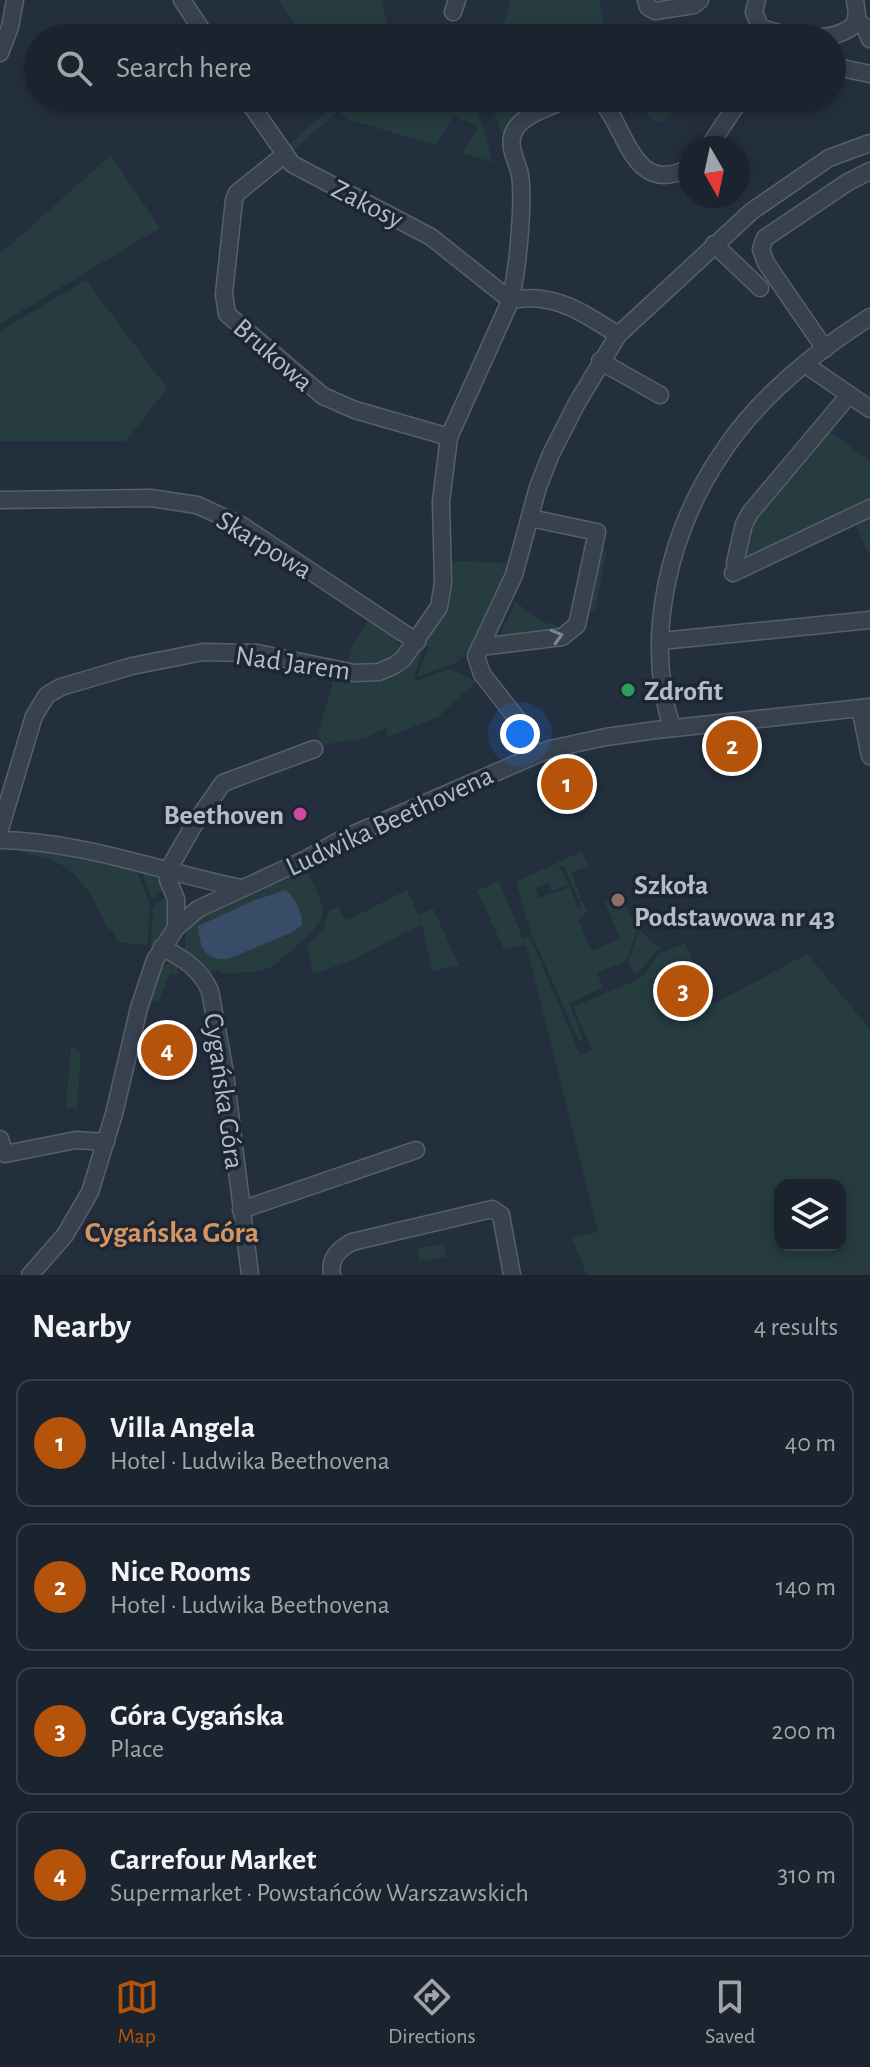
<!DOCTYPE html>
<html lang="en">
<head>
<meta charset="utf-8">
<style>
  body { margin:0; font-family:"Alegreya Sans",sans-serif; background:#282f3a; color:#f1f3f6 }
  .controls { position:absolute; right:24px; bottom:24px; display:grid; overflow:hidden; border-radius:16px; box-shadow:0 4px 12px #0003 }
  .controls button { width:72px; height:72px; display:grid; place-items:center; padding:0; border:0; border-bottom:2px solid #39404a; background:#1b232e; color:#f1f3f6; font:40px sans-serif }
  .compass { position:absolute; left:678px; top:136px; width:72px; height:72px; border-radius:50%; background:#1b232e; box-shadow:0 4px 12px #0003; rotate:171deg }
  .you { position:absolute; left:520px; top:734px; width:28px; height:28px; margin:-20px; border:6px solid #fff; border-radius:50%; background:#1a73e8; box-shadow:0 0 0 12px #1a73e833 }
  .badge { display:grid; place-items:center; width:52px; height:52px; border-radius:50%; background:#b45309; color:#fff; font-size:26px; font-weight:700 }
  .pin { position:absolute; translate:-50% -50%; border:4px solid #fff; box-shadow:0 2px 8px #0006 }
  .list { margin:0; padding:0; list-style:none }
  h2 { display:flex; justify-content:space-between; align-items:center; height:104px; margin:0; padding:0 32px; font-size:34px }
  h2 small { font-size:26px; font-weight:400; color:#a0a4aa }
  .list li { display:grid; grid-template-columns:52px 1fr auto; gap:24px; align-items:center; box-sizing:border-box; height:128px; margin:0 16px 16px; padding:0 16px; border:2px solid #39404a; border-radius:16px }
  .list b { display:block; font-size:30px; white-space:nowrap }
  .list p { margin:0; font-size:26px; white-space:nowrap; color:#a0a4aa }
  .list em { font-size:26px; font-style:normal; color:#a0a4aa }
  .icon { flex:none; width:44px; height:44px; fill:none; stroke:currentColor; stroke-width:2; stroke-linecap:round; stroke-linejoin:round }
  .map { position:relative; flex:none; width:870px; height:1275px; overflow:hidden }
  .search { position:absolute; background:#1b232e; box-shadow:0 4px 12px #0003; left:24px; right:24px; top:24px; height:88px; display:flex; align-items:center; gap:20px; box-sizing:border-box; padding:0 28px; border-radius:44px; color:#a0a4aa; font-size:30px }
  .sheet { height:680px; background:#1b232e }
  nav { display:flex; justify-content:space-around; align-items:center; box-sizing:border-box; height:112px; border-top:2px solid #39404a; background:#1b232e; font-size:22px; color:#a0a4aa }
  nav a { display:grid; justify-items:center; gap:4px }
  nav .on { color:#b45309 }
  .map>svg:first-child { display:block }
  .green { fill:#263c3f; fill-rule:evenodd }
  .water { fill:#394c67 }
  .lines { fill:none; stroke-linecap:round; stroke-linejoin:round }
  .minor-casing { stroke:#565f6c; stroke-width:19 }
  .minor { stroke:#38414e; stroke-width:16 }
  .oneway { stroke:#7c8592 }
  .leisure-dot { fill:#2e9e5b; stroke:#1d2633; stroke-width:3 }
  .hotel-dot { fill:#d1479c; stroke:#1d2633; stroke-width:3 }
  .education-dot { fill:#8d6e63; stroke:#1d2633; stroke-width:3 }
  .labels { text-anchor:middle; stroke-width:7; stroke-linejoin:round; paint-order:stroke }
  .street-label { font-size:28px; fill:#b4bcc9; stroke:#1d2633 }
  .poi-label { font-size:28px; font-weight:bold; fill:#b4bcc9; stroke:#1d2633; text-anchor:start }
  .neighbourhood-label { font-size:30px; font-weight:bold; fill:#d59563; stroke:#1d2633 }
</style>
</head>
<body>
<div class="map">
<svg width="870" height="1275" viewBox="0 0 870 1275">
  <rect width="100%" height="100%" fill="#242f3e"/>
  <!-- green -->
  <g class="green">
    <polygon points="279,0 382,0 390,38 305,38"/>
    <polygon points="511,0 600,0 605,38 500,38"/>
    <circle cx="659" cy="109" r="13"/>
    <polygon points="341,98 474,98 493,162 462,153 479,126 453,116 436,145 346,119 339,110 290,153 286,148"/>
    <polygon points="489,98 557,98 509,121 502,135"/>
    <polygon points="111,155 160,228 0,324 0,254"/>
    <polygon points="86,280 167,388 126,441 0,441 0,331"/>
    <polygon points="828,430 870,461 870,556 854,522 742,563 752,520"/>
    <polygon points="600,546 606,553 595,610 586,613"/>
    <polygon points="450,561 513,563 470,650 457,662 417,677 429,647 426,644 448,601"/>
    <polygon points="515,602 546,623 556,625 561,633 497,643"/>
    <path d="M370,618C377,623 386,628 392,634C419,664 360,666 346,666L352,646Z"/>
    <polygon points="420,648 423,650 413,680 416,681 448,669 477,681 438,717 388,737 386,728 365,738 322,745 318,733 335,674 348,676"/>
    <path d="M16,848L50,852L137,872L150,903L147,945L117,942L112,930L108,929C95,900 78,867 46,858C35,854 26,856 16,848Z"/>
    <polygon points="582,851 588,866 571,873 581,897 578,898 563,865 557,870 562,870 569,885 552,891 549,883 535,888 539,898 570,887 578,908 581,907 579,901 582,900 587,912 578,919 592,951 620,939 605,902 612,899 625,904 638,928 626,961 597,973 603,988 569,1003 583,1039 579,1041 532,936 516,882"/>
    <path d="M306,869C311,881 326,903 322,917C320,927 277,965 267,969C253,973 237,973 222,973L221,970L209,971L201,962L186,952C182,936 189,926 201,917Z"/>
    <polygon points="141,870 156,877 166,888 154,898 151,897"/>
    <path d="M499,881L523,939L530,937L580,1055L592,1050L573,1007L634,981L644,975L659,954L685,943L714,1004L807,954L870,1029V1275H587L572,1238L598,1232L526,945L504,949L477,891ZM840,1185V1245H780V1185Z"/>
    <polygon points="407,890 418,915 433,909 459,965 432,971 422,924 348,962 313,974 307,945 323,929 329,911 339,906 344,918 348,920"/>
    <polygon points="169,894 168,926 154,946 151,945 153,907"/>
    <path d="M640,930L654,944L663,947C650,953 646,969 634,974L628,961Z"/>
    <polygon points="170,962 178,965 177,976 170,973 158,1002 150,1000 162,968"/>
    <polygon points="71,1046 81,1052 77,1109 66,1108"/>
    <polygon points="443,1244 446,1257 419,1261 417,1248"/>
  </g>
  <!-- water -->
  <path class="water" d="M286,890C295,897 303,914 302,925L293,932L228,959C205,961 199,946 198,926L255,900Z"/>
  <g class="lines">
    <defs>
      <g id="minor">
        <polyline points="182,0 207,38"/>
        <polyline points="646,0 648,7 655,11 694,5 700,0"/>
        <path d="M757,0L754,12L760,27C786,37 831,45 854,25L857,14L855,0"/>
        <polyline points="453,12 457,0"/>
        <polyline points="856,20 864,26 870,39"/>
        <polyline points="0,53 10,27 15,0"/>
        <polyline points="832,66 870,74"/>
        <polyline points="246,98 292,164 431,237 504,295"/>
        <path d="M599,98C627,126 632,199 690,167"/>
        <polyline points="708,148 741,98"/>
        <polyline points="284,155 237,193 234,200 224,294 227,314 323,396 355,410 449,437"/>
        <polyline points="714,244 760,288"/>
        <path d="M512,292C518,266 524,201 520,175C517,159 505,144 516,128C526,113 554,106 570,98"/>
        <path d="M518,299C557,294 586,314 618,335"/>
        <polyline points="825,349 766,263 761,249 765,238 848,182 870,171"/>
        <polyline points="600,361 660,395"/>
        <polyline points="806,365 870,409"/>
        <polyline points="0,500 151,498 197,505 241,525 417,642"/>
        <polyline points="735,563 744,524 750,513 849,395"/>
        <polyline points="733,573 870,508"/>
        <polyline points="661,641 870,620"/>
        <polyline points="480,647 562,637 577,625 597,532 530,518"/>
        <polyline points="860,708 870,756"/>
        <path d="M672,728C643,637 669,531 722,453C758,398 815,352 870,317"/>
        <polyline points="534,754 522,725 482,674 476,656 514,575 538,487 551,454 577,403 618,335 752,211 829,158 870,143"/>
        <polyline points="0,829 34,716 47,695 61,687 132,666 203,652 257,653 355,673 379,672 395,665 403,659 439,607 443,583 441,501 449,437 508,306"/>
        <path d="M0,840C81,841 162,872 241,888"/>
        <polyline points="167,872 195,823 223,783 314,749"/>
        <polyline points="167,872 168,880 176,899 176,928"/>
        <path d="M162,947C182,958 200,968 210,991L225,1073L250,1275"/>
        <polyline points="0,1139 5,1154 76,1140 106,1142"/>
        <polyline points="241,1210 416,1150"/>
        <polyline points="30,1275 65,1235 90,1192 114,1114 139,1008 155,960 176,928 198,909 306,859 340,840 550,749 606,737 656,730 870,707"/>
        <path d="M332,1275C329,1258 338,1250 352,1242L492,1209L501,1215L512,1275"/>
      </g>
    </defs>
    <!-- minor casing -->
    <use href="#minor" class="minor-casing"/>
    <!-- minor -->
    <use href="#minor" class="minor"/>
  </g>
  <!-- one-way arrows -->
  <defs><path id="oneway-chevron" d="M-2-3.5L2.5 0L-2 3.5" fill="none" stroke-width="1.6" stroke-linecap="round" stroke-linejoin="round" transform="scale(2)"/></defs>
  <use class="oneway" href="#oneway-chevron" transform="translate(557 636) rotate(-16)"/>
  <!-- markers -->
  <circle class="leisure-dot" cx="628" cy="690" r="8"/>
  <circle class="hotel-dot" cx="300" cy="814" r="8"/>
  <circle class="education-dot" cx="618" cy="900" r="8"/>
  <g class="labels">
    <!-- street labels -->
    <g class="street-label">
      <text transform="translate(368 203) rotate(27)" y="10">Zakosy</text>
      <text transform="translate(274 354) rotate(41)" y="10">Brukowa</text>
      <text transform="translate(265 544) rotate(31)" y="10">Skarpowa</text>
      <text transform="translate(293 662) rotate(8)" y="10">Nad Jarem</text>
      <text transform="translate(389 820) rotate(-25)" y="10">Ludwika Beethovena</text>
      <text transform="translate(225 1091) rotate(82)" y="10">Cygańska Góra</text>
    </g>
    <!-- poi labels -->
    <g class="poi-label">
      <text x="644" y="700">Zdrofit</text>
      <text x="284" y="824" text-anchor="end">Beethoven</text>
      <text x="634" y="894">Szkoła<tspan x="634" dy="32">Podstawowa nr 43</tspan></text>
    </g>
    <!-- neighbourhood labels -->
    <g class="neighbourhood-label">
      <text x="172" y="1242">Cygańska Góra</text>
    </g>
  </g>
</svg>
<div class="controls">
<button><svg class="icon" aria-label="layers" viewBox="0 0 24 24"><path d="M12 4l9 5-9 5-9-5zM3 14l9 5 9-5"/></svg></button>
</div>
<svg class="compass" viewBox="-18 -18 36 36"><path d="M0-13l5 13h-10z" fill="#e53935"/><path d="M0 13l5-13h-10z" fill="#a0a4aa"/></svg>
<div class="you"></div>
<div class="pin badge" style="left:567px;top:784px">1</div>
<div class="pin badge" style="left:732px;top:746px">2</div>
<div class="pin badge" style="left:683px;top:991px">3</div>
<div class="pin badge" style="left:167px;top:1050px">4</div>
<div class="search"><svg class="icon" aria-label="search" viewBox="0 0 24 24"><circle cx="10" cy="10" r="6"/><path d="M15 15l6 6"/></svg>Search here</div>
</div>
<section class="sheet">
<h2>Nearby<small>4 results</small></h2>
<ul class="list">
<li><span class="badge">1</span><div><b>Villa Angela</b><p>Hotel · Ludwika Beethovena</p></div><em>40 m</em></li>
<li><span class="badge">2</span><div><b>Nice Rooms</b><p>Hotel · Ludwika Beethovena</p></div><em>140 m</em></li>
<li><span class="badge">3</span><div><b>Góra Cygańska</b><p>Place</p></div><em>200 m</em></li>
<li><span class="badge">4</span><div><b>Carrefour Market</b><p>Supermarket · Powstańców Warszawskich</p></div><em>310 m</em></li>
</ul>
</section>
<nav>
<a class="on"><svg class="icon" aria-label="map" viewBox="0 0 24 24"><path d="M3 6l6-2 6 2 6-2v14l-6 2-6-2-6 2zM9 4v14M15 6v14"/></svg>Map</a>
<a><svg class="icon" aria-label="directions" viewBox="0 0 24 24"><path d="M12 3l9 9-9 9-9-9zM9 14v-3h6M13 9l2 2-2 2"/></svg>Directions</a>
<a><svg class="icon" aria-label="saved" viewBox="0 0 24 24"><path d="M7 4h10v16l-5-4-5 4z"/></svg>Saved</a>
</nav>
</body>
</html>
